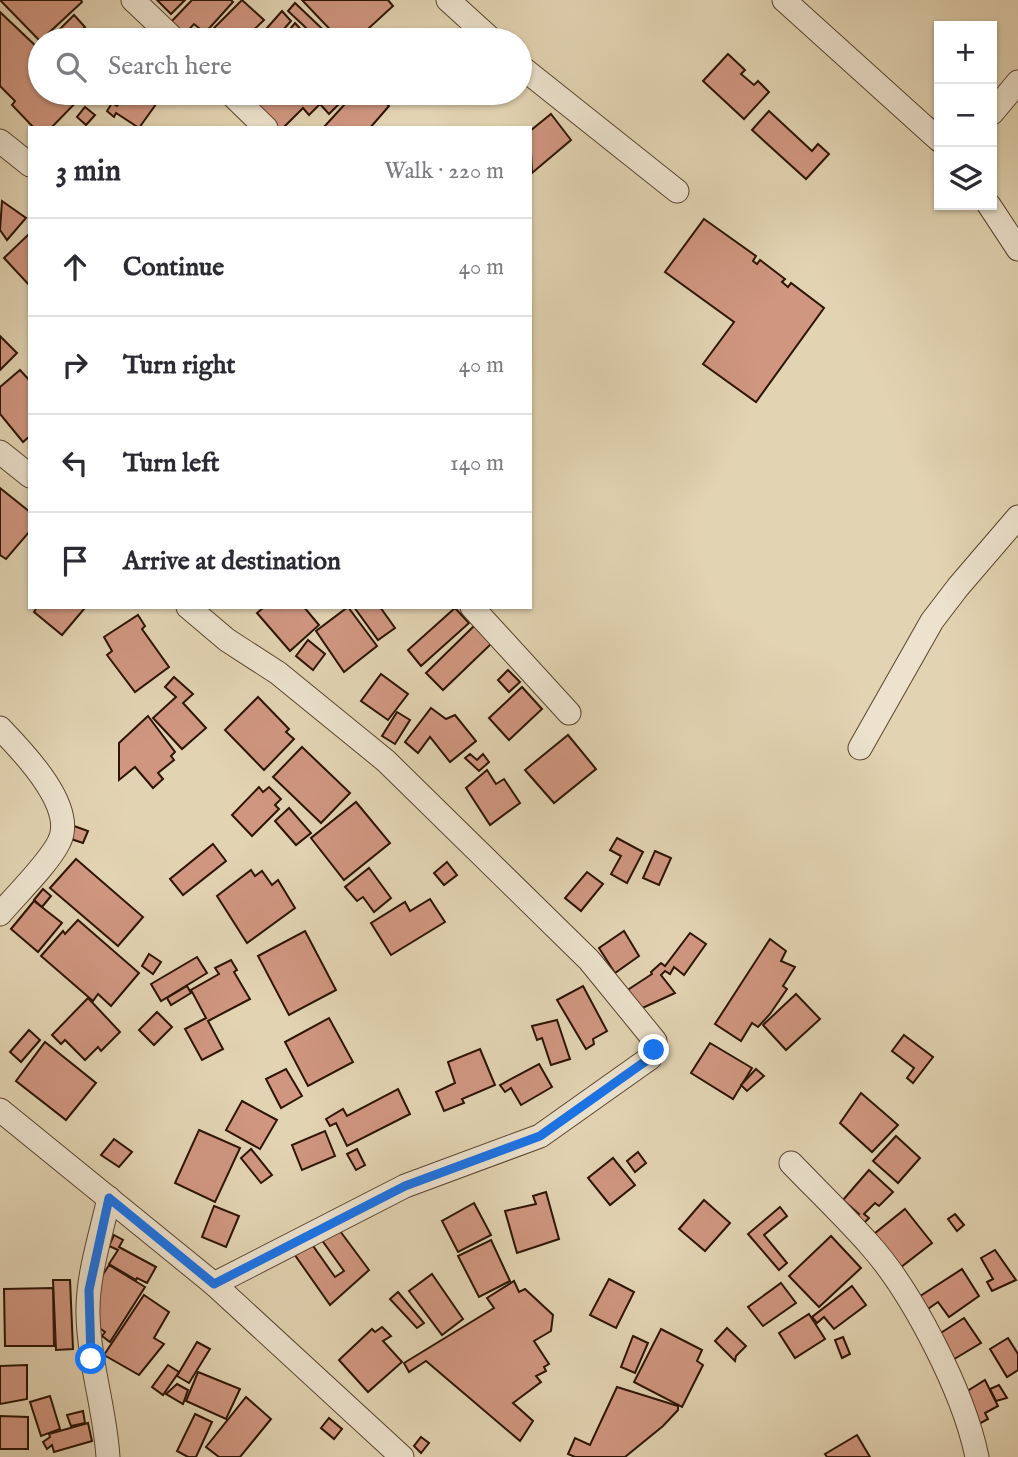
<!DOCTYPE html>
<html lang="en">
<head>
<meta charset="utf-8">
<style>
  body { margin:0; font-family:"IM FELL English",serif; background:#f7f7f7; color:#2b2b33 }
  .controls { position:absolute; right:21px; top:21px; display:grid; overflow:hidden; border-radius:0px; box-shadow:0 2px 5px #0004 }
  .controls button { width:63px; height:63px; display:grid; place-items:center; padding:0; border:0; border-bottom:2px solid #e1e1e2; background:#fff; color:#2b2b33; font:35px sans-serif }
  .stop { position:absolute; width:21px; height:21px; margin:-16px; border:5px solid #1a73e8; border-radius:50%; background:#fff }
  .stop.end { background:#1a73e8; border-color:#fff; box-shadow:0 2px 7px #0008 }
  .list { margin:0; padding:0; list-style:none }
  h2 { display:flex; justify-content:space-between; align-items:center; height:91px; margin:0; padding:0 28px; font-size:30px }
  h2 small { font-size:23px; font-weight:400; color:#7c7c81 }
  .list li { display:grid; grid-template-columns:46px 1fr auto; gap:21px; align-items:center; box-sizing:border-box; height:98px; padding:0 28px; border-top:2px solid #e1e1e2 }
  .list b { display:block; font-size:26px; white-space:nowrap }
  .list em { font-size:23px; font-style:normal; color:#7c7c81 }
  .icon { flex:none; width:38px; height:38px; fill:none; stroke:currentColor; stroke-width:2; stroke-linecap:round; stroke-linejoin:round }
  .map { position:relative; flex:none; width:1018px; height:1457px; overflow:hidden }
  .search { position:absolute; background:#fff; box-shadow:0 2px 5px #0004; left:28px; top:28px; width:504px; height:77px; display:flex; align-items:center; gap:18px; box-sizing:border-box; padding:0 24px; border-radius:38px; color:#7c7c81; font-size:26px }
  .panel { position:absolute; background:#fff; box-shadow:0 2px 5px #0004; left:28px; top:126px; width:504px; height:483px; border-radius:0px }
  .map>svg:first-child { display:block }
  .building { fill:#d09680; stroke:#2d1403; stroke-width:2 }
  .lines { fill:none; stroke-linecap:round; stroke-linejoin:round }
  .minor-casing { stroke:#5a442f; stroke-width:25 }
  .minor { stroke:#ece2cd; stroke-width:23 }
  .route { stroke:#1a73e8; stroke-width:9 }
</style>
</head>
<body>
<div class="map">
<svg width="1018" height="1457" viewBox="0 0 1018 1457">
  <rect width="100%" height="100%" fill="#e2d3b2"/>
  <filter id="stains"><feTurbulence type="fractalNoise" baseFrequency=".00286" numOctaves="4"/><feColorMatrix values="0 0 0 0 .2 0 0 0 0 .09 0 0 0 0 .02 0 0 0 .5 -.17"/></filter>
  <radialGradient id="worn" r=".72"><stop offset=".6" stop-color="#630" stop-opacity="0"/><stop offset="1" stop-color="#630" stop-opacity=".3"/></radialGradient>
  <!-- building -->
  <g class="building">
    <polygon points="0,0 81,0 82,2 40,41"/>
    <polygon points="157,0 185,0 171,14"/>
    <polygon points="192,0 231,0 233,2 205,33 194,24 182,37 169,24"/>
    <polygon points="242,0 264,20 243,40 218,40 210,32"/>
    <polygon points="302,0 388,0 393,6 356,40 340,40"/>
    <polygon points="295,3 334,40 319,40 288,11"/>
    <polygon points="282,11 291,21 277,37 267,28"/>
    <polygon points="0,12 40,50 40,93 85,93 51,128 34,128 12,105 15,101 0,86"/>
    <polygon points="74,15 85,27 72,40 49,40"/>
    <polygon points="295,23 306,35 301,40 281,40"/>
    <polygon points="728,54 745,70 741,74 754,85 758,81 769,92 744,119 703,81"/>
    <polygon points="127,93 164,93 139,128 116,113 114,117 107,111 112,103 117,106"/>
    <polygon points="267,93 350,93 329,114 320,104 309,115 303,108 283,128 275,128 254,105"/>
    <polygon points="355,93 374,93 389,106 370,128 323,128"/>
    <polygon points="85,107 95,115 86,125 77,117"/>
    <polygon points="769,111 812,151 818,144 829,154 806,179 752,130"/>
    <polygon points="551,114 571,140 532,173 530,131"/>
    <polygon points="2,201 26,218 7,240 0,230"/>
    <polygon points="704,219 756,256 753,261 757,264 760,260 785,279 782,282 788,287 791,283 824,308 756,402 703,364 734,322 665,272"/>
    <polygon points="30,233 30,286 4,258"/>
    <polygon points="0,336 17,353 0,370"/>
    <polygon points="20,370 30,381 30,436 23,442 0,414 0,387"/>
    <polygon points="0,488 30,512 30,531 6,559 0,555"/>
    <polygon points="37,607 82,607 84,609 62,635 34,612"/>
    <polygon points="264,607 304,607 319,625 290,651 257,613"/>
    <polygon points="348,607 377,646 344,672 316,631"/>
    <polygon points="354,607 380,607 395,628 378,640"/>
    <polygon points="455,608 469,623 421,666 408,650"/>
    <polygon points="138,615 145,626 142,629 169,667 135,692 107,655 112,651 104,637"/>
    <polygon points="475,625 492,643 443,690 426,673"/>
    <polygon points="308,640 325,654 313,670 296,656"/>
    <polygon points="508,670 520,682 509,692 498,680"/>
    <polygon points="381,674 408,694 388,720 361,701"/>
    <polygon points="174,677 193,694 183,703 206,728 182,749 153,718 176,697 165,687"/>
    <polygon points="522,687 542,709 509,740 489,718"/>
    <polygon points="258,697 289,729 286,732 294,739 264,770 225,730"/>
    <polygon points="431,708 446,719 455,715 476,741 450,762 430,737 418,753 405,742"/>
    <polygon points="397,712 410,720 395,744 382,736"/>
    <polygon points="148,716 175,752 171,756 174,760 158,773 163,779 153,788 135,767 119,780 119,743"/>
    <polygon points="568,735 596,769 554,803 525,770"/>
    <polygon points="302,747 350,793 321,823 273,777"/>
    <polygon points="470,754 477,760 483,754 489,762 479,771 465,758"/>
    <polygon points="487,770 496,784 504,779 520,803 490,825 466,788"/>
    <polygon points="259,787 263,792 269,787 281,799 275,805 279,809 252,836 232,815"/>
    <polygon points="356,802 390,843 344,880 311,838"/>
    <polygon points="289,808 311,833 296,845 275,821"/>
    <polygon points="74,826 88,831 83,843 71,839"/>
    <polygon points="617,838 643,852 627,883 611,874 621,856 610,850"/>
    <polygon points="213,844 226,861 183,895 170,879"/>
    <polygon points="655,851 671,858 659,885 643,878"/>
    <polygon points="76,859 143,917 118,946 50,888"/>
    <polygon points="447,862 457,875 444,885 434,873"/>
    <polygon points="369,868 391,898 374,912 363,897 357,901 345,887"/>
    <polygon points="251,870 255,876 262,871 272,885 278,880 295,908 247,943 217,896"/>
    <polygon points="587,872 603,884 581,911 565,898"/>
    <polygon points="43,889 51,896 42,907 34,900"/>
    <polygon points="430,899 445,922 391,955 371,923 405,902 410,911"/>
    <polygon points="34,901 62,923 38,952 11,929"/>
    <polygon points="78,920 139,973 111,1006 98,994 93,1001 41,956 63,931 65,934"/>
    <polygon points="305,931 336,990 289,1015 258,956"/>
    <polygon points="624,931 639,956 615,973 599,948"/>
    <polygon points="690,933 706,944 684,975 674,967 670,974 665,971 661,975 675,993 636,1011 623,993 652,974 651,972 661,963 665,966"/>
    <polygon points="770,939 786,951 781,961 795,967 783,986 787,989 770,1014 758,1027 752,1023 741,1041 715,1024"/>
    <polygon points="149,954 161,962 153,974 142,966"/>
    <polygon points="197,957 207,973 161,1001 151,984"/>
    <polygon points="231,960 237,970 234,972 250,999 208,1021 223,1049 202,1060 185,1029 206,1018 191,990 219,974 215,968"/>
    <polygon points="187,986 191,993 171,1005 167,998"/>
    <polygon points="583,986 607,1031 593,1039 594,1044 586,1049 557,1000"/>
    <polygon points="796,994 820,1019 786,1050 763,1025"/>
    <polygon points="88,998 120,1032 101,1051 98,1047 85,1060 65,1040 61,1044 52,1035"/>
    <polygon points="157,1012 172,1027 154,1045 139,1030"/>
    <polygon points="329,1018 353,1062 308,1086 285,1042"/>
    <polygon points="557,1020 570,1059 551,1065 542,1038 537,1040 532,1026"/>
    <polygon points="29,1030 40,1040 21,1062 10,1052"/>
    <polygon points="904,1035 933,1057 913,1083 907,1078 914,1068 892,1051"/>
    <polygon points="45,1042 96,1083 66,1120 16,1081"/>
    <polygon points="710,1043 752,1068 733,1099 691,1073"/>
    <polygon points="480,1049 495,1085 462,1099 464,1103 444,1111 436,1092 455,1083 448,1062"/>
    <polygon points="539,1064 552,1087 521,1105 511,1088 505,1092 500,1085"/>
    <polygon points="286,1069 302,1096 281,1108 266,1079"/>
    <polygon points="756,1069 764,1076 747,1091 741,1085"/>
    <polygon points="398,1089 410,1114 347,1146 336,1123 330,1126 326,1119 343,1109 347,1116"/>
    <polygon points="861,1093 898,1125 872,1152 840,1123"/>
    <polygon points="242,1101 277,1120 260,1149 226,1130"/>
    <polygon points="199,1130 240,1148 215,1202 175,1183"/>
    <polygon points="325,1131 335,1156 302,1170 292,1145"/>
    <polygon points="896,1136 920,1158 898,1183 873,1161"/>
    <polygon points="114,1139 132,1152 119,1167 101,1155"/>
    <polygon points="251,1149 272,1175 261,1183 241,1158"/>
    <polygon points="357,1149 365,1165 356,1170 347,1154"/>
    <polygon points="638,1152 646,1163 635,1172 627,1161"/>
    <polygon points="613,1158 635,1185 610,1205 588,1178"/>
    <polygon points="869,1170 893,1192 879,1206 875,1203 864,1214 869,1218 863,1224 855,1218 859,1214 843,1200"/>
    <polygon points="546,1192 559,1239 517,1253 505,1211 536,1204 533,1196"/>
    <polygon points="704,1200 730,1223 705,1251 679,1229"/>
    <polygon points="474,1203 491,1235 458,1252 442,1221"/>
    <polygon points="214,1206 239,1216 226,1247 202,1237"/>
    <polygon points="780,1207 787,1216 764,1235 787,1263 779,1270 748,1234"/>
    <polygon points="905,1209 932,1243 896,1271 869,1238"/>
    <polygon points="955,1214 964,1225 957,1231 948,1219"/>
    <polygon points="340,1231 369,1270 330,1305 292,1251 311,1243 335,1277 344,1271 321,1239"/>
    <polygon points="114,1235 123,1240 119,1247 156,1267 147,1283 137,1278 136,1280 109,1264 118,1250 109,1246"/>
    <polygon points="831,1236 861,1268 819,1307 789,1276"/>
    <polygon points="491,1240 510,1281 479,1297 458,1256"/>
    <polygon points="995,1250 1016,1280 992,1291 987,1282 993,1279 981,1258"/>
    <polygon points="109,1265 145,1287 110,1342 102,1336 105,1332 92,1323 90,1295"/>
    <polygon points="962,1269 979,1296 949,1317 938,1302 922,1313 914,1300"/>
    <polygon points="432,1274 463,1319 442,1335 409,1291"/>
    <polygon points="609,1279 634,1292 616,1328 590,1315"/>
    <polygon points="53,1280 70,1280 73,1349 56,1350"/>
    <polygon points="514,1281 519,1292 525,1289 553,1315 551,1331 534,1341 549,1364 544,1367 546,1371 536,1376 541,1382 513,1403 533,1421 520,1441 426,1361 409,1372 404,1363 494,1308 487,1298"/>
    <polygon points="781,1283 796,1303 763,1326 748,1307"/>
    <polygon points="852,1286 866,1305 834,1329 824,1317 817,1323 812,1317"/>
    <polygon points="53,1288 54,1346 5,1346 4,1289"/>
    <polygon points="398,1292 424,1323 417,1328 390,1299"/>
    <polygon points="144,1295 169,1312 154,1338 164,1344 139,1375 104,1355"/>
    <polygon points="809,1314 825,1339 795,1358 779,1333"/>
    <polygon points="964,1318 981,1343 951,1361 936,1336"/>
    <polygon points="382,1327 391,1336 383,1341 402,1362 368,1392 339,1360 372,1329 375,1332"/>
    <polygon points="727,1328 746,1346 736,1356 735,1361 715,1341"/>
    <polygon points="661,1329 702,1350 697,1361 703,1365 682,1407 634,1382"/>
    <polygon points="633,1336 648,1343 635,1373 621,1367"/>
    <polygon points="843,1337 850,1354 842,1358 835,1340"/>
    <polygon points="1008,1338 1018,1354 1018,1370 1007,1377 990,1349"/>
    <polygon points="197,1342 210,1349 189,1383 177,1376"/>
    <polygon points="27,1365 27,1399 0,1404 0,1366"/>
    <polygon points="168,1365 179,1372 163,1395 152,1387"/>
    <polygon points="198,1372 240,1389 226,1419 186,1401"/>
    <polygon points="985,1380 998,1406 985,1413 988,1419 977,1425 961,1395"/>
    <polygon points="177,1384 188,1390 183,1404 166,1394"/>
    <polygon points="999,1385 1007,1398 996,1401 990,1389"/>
    <polygon points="617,1387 678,1406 678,1410 663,1426 625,1457 575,1457 568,1454 575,1438 590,1445"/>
    <polygon points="50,1396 60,1429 41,1436 30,1402"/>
    <polygon points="246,1397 271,1419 240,1457 219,1457 206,1447"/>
    <polygon points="83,1411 85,1423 71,1426 67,1415"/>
    <polygon points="195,1414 212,1422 196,1457 188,1457 177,1451"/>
    <polygon points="0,1416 28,1417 28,1449 0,1449"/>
    <polygon points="329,1418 342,1429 334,1439 321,1428"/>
    <polygon points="88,1423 92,1441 54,1452 52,1445 47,1449 43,1442 50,1437 49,1434"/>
    <polygon points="857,1435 870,1457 827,1457 825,1454"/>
    <polygon points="421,1437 429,1443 421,1453 414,1446"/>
  </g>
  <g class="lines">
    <defs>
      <g id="minor">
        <polyline points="133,0 175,40"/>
        <polyline points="448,0 492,40"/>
        <polyline points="784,0 939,140"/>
        <polyline points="520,66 677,191"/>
        <polyline points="230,93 266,128"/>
        <polyline points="992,113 1018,82"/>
        <polyline points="0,141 30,165"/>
        <polyline points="989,205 1018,249"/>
        <polyline points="0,452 30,476"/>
        <polyline points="188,607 227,640 278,673 386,761 589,960 655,1041 650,1058 540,1136 405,1186 214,1284"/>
        <polyline points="472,607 569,713"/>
        <path d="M0,728C23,752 77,807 59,842C49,863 16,895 0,914"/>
        <polyline points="860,748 932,621 958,587 1018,517"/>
        <polyline points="0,1110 214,1284 402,1457"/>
        <path d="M791,1163C817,1190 844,1216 869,1244C913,1293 964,1393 977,1457"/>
        <path d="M108,1457C105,1409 89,1363 88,1314C87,1276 101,1235 109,1198"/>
      </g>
    </defs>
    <!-- minor casing -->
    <use href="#minor" class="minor-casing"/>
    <!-- minor -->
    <use href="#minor" class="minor"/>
  </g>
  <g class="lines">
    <!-- route -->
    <polyline class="route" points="91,1359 89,1290 109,1198 214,1284 405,1186 540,1136 650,1058 654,1050"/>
  </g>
  <rect width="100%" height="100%" filter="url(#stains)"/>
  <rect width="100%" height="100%" fill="url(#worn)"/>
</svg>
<div class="controls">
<button>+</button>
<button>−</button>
<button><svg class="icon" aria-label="layers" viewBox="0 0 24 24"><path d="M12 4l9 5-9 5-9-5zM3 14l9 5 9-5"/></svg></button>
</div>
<div class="stop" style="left:91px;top:1359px"></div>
<div class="stop end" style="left:654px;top:1050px"></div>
<div class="search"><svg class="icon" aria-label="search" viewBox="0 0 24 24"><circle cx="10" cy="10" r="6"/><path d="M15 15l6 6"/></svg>Search here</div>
<section class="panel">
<h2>3 min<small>Walk · 220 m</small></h2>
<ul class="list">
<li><svg class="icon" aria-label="ahead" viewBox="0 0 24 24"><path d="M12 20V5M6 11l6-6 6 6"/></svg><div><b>Continue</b></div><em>40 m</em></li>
<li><svg class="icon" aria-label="right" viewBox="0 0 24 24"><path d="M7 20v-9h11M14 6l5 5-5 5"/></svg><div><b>Turn right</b></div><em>40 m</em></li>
<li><svg class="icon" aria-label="left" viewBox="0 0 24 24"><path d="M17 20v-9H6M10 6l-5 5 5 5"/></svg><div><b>Turn left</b></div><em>140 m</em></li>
<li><svg class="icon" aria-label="arrive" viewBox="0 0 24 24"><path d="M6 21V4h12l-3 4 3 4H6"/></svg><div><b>Arrive at destination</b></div></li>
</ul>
</section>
</div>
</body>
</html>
